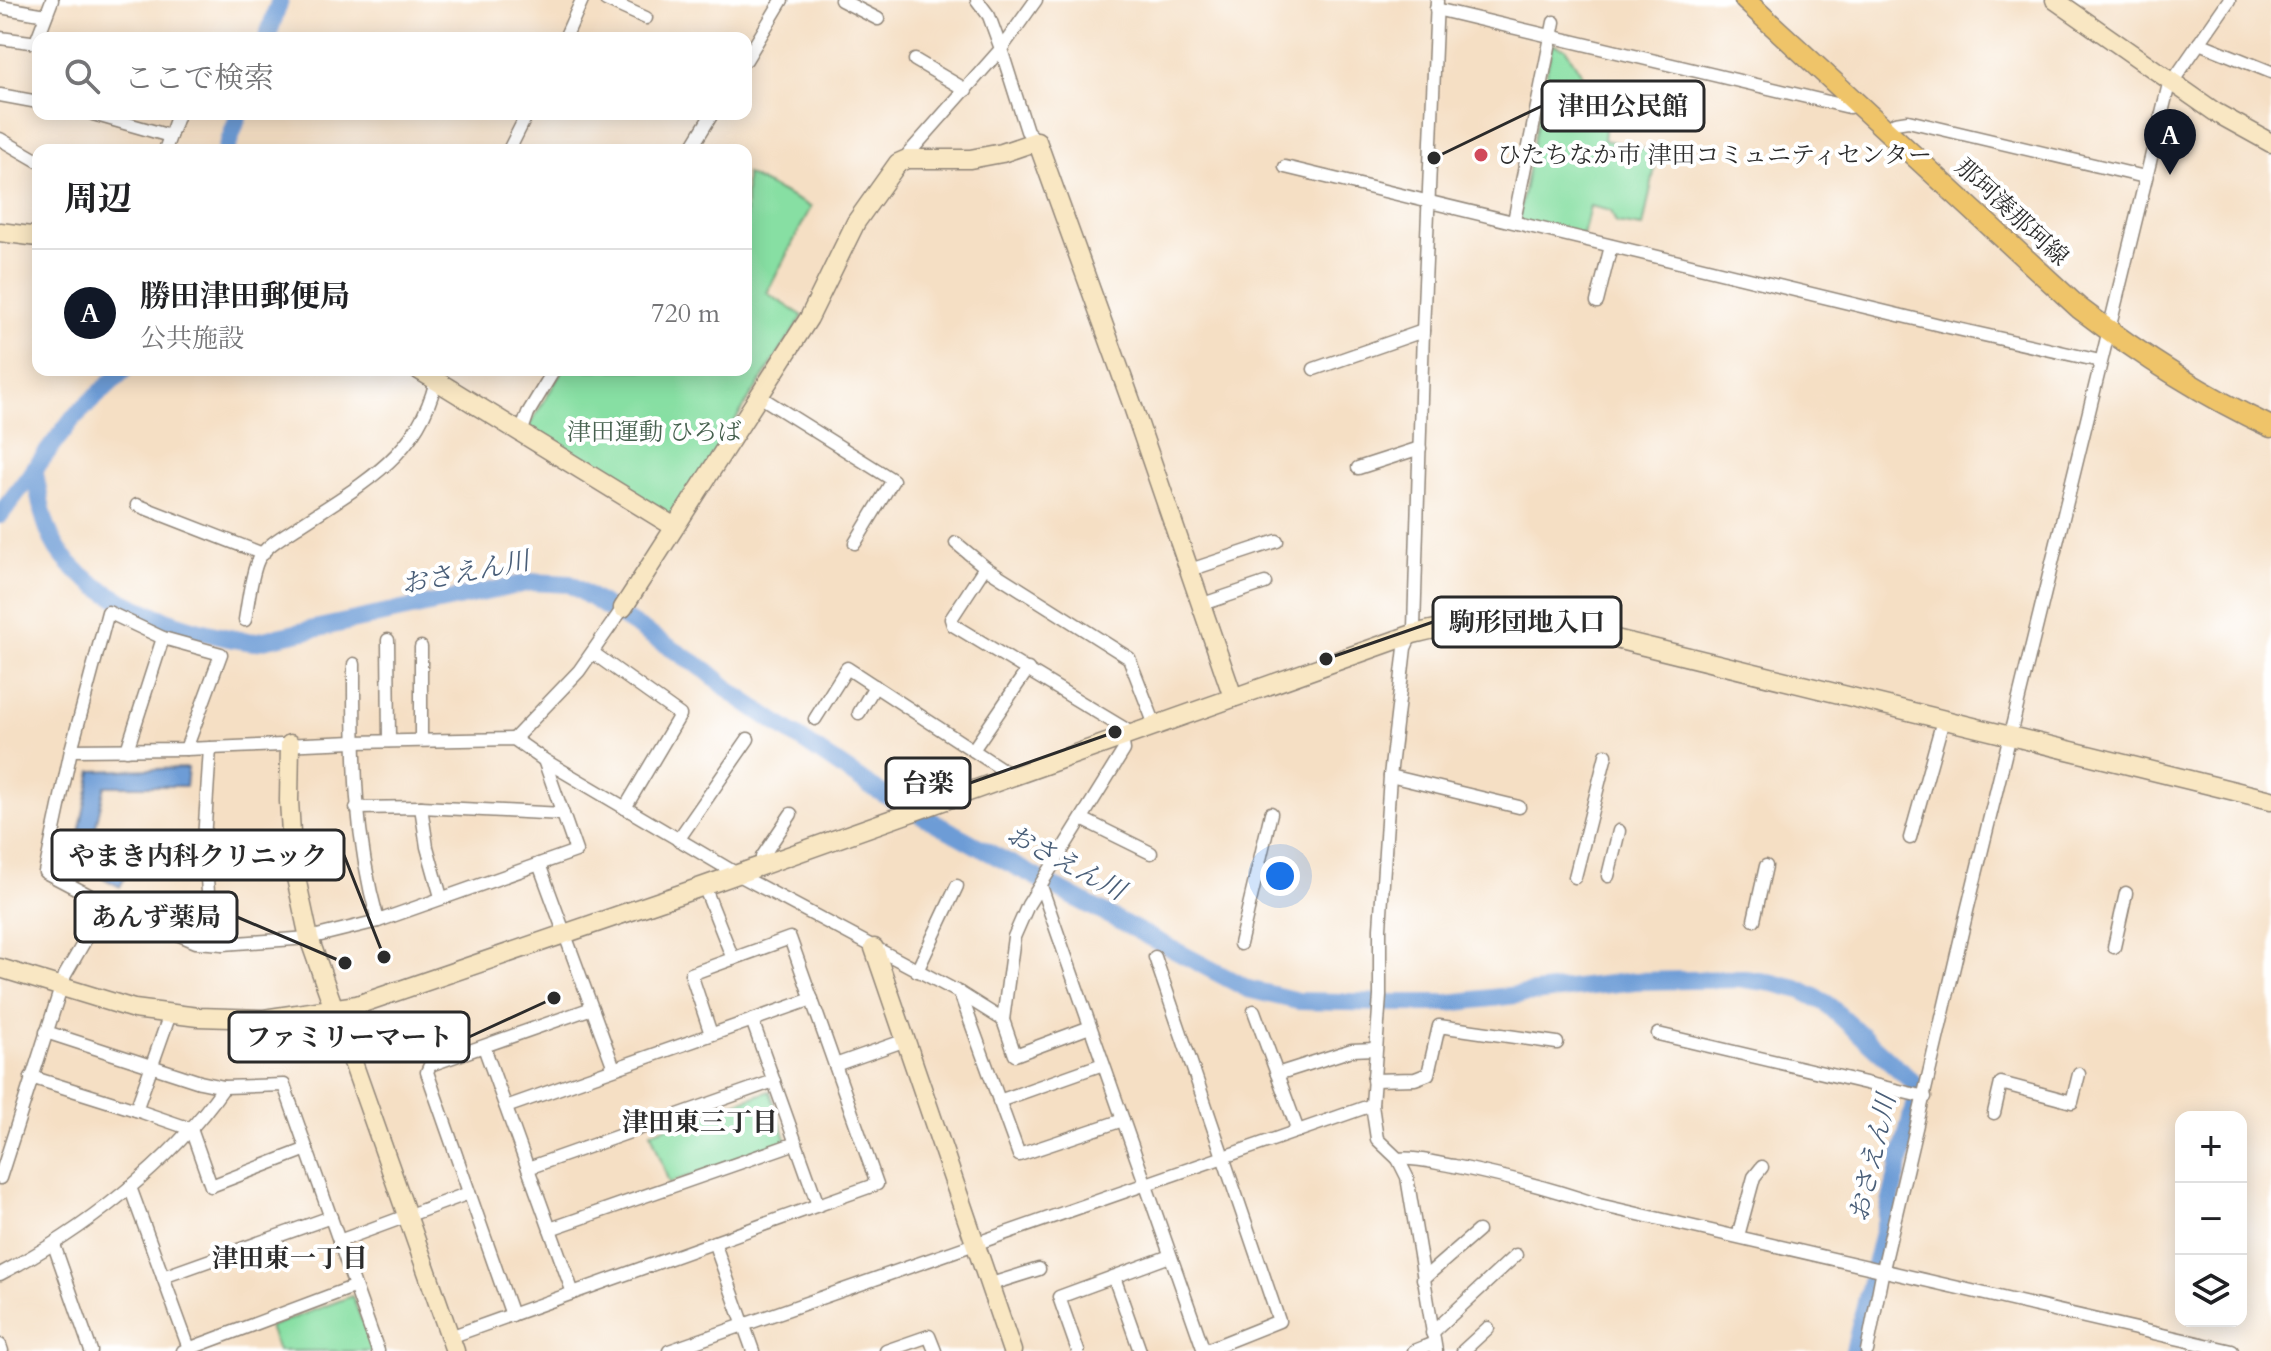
<!DOCTYPE html>
<html lang="ja">
<head>
<meta charset="utf-8">
<style>
  body { margin:0; font-family:Cardo,"Noto Serif JP",serif; background:#f6f6f6; color:#202124 }
  .controls { position:absolute; right:24px; bottom:24px; display:grid; overflow:hidden; border-radius:16px; box-shadow:0 4px 20px #0003 }
  .controls button { width:72px; height:72px; display:grid; place-items:center; padding:0; border:0; border-bottom:2px solid #e0e0e0; background:#fff; color:#202124; font:40px sans-serif }
  .you { position:absolute; left:1280px; top:876px; width:28px; height:28px; margin:-20px; border:6px solid #fff; border-radius:50%; background:#1a73e8; box-shadow:0 0 0 12px #1a73e833 }
  .badge { display:grid; place-items:center; width:52px; height:52px; border-radius:50%; background:#111827; color:#fff; font-size:26px; font-weight:700 }
  .pin { position:absolute; translate:-50% -66px; filter:drop-shadow(0 2px 4px #0008) }
  .pin::after { content:''; position:absolute; top:42px; width:28px; height:24px; background:inherit; clip-path:polygon(0 0,100% 0,50% 100%) }
  .list { margin:0; padding:0; list-style:none }
  h2 { display:flex; justify-content:space-between; align-items:center; height:104px; margin:0; padding:0 32px; font-size:34px }
  h2 small { font-size:26px; font-weight:400; color:#757577 }
  .list li { display:grid; grid-template-columns:52px 1fr auto; gap:24px; align-items:center; box-sizing:border-box; height:128px; padding:0 32px; border-top:2px solid #e0e0e0 }
  .list b { display:block; font-size:30px; white-space:nowrap }
  .list p { margin:0; font-size:26px; white-space:nowrap; color:#757577 }
  .list em { font-size:26px; font-style:normal; color:#757577 }
  .icon { flex:none; width:44px; height:44px; fill:none; stroke:currentColor; stroke-width:2; stroke-linecap:round; stroke-linejoin:round }
  .map { position:relative; flex:none; width:2271px; height:1351px; overflow:hidden }
  .search { position:absolute; background:#fff; box-shadow:0 4px 20px #0003; left:32px; top:32px; width:720px; height:88px; display:flex; align-items:center; gap:20px; box-sizing:border-box; padding:0 28px; border-radius:16px; color:#757577; font-size:30px }
  .panel { position:absolute; background:#fff; box-shadow:0 4px 20px #0003; left:32px; top:144px; width:720px; height:232px; border-radius:16px }
  .map>svg:first-child { display:block }
  .green { fill:#87dfa3; stroke:#598567; stroke-width:2 }
  .water { fill:#6d9cd6; stroke:#4c6480; stroke-width:2 }
  .lines { fill:none; stroke-linecap:round; stroke-linejoin:round }
  .river { stroke:#6d9cd6; stroke-width:18 }
  .street-casing { stroke:#908578; stroke-width:15 }
  .secondary-casing { stroke:#908578; stroke-width:21 }
  .primary-casing { stroke:#908578; stroke-width:23 }
  .street { stroke:#fff; stroke-width:12 }
  .secondary { stroke:#f9e7c3; stroke-width:18 }
  .primary { stroke:#efc469; stroke-width:20 }
  .poi-dot { fill:#d1495b; stroke:#fff; stroke-width:3 }
  .labels { text-anchor:middle; stroke-width:8; stroke-linejoin:round; paint-order:stroke }
  .poi-label { font-size:24px; fill:#2b2b2b; stroke:#fff; text-anchor:start }
  .street-label { font-size:24px; fill:#2b2b2b; stroke:#fff }
  .park-label { font-size:24px; fill:#47614f; stroke:#fff }
  .water-label { font-size:26px; font-style:italic; fill:#495e78; stroke:#fff }
  .neighbourhood-label { font-size:26px; font-weight:bold; fill:#2b2b2b; stroke:#fff }
  .leader { fill:none; stroke:#2b2b2b; stroke-width:3 }
  .callout-dot { fill:#2b2b2b; stroke:#fff; stroke-width:3 }
  .callout { fill:#fff; stroke:#2b2b2b; stroke-width:3 }
  .callout-label { font-size:26px; text-anchor:middle; font-weight:bold; fill:#2b2b2b }
</style>
</head>
<body>
<div class="map">
<svg width="2271" height="1351" viewBox="0 0 2271 1351">
  <rect width="100%" height="100%" fill="#fff"/>
  <filter id="ink" filterUnits="userSpaceOnUse"><feTurbulence type="fractalNoise" baseFrequency=".0125" numOctaves="2"/><feDisplacementMap in="SourceGraphic" scale="16" xChannelSelector="R" yChannelSelector="G"/><feConvolveMatrix kernelMatrix="1 2 1 2 8 2 1 2 1" color-interpolation-filters="sRGB"/></filter>
  <filter id="wash" filterUnits="userSpaceOnUse"><feTurbulence type="fractalNoise" baseFrequency=".006" numOctaves="4" result="noise"/><feDisplacementMap in="SourceGraphic" scale="32" xChannelSelector="R" yChannelSelector="G"/><feGaussianBlur stdDeviation="1.8" result="paint"/><feColorMatrix in="noise" values="0 0 0 0 0 0 0 0 0 0 0 0 0 0 0 0 0 1.4 0 .05"/><feComposite in="paint" operator="in"/></filter>
  <g filter="url(#wash)">
    <rect width="100%" height="100%" fill="#f5dfc4"/>
    <!-- green -->
    <g class="green">
      <polygon points="1552,44 1565,48 1607,113 1604,140 1658,152 1643,227 1616,223 1611,211 1590,206 1583,235 1518,222"/>
      <polygon points="746,174 811,207 767,293 803,316 673,516 527,429 563,370 746,370"/>
      <polygon points="770,1091 787,1142 669,1183 651,1132"/>
      <polygon points="352,1296 374,1351 278,1351 269,1327"/>
    </g>
    <!-- water -->
    <polygon class="water" points="188,768 186,786 105,786 90,852 128,871 120,887 73,862 92,771"/>
    <g class="lines">
      <!-- river -->
      <g class="river">
        <polyline points="267,38 280,0"/>
        <polyline points="226,150 239,114"/>
        <path d="M34,468C40,498 43,531 62,555C99,603 196,635 254,642L531,582L570,584L707,671L734,694L871,787L979,847L1248,989L1298,1001L1396,1003H1449L1635,981L1744,979L1773,983L1801,990L1826,1003L1916,1085V1097L1854,1351"/>
        <polyline points="0,515 73,418 124,370"/>
      </g>
    </g>
  </g>
  <g filter="url(#ink)">
    <g class="lines">
      <defs>
        <g id="street">
          <polyline points="606,0 646,18"/>
          <polyline points="841,0 878,19"/>
          <polyline points="1036,0 1001,49 1027,131 1037,141"/>
          <polyline points="0,7 46,15"/>
          <polyline points="1436,9 1849,107 1856,104"/>
          <polyline points="0,38 38,43"/>
          <polyline points="565,38 582,0"/>
          <polyline points="36,42 52,0"/>
          <polyline points="2199,43 2271,72"/>
          <polyline points="746,60 782,0"/>
          <polyline points="915,60 966,90"/>
          <polyline points="0,95 38,102"/>
          <polyline points="93,114 170,136"/>
          <polyline points="1895,123 1908,121 2145,177"/>
          <polyline points="0,139 38,161"/>
          <polyline points="165,150 178,114"/>
          <polyline points="509,150 527,114"/>
          <polyline points="690,150 712,114"/>
          <polyline points="907,159 909,153 1001,49 989,16 977,0"/>
          <polyline points="1285,167 1944,326 2100,361"/>
          <polyline points="1514,221 1554,22"/>
          <polyline points="1597,302 1611,246"/>
          <polyline points="1314,369 1423,331"/>
          <polyline points="759,396 893,480 855,543"/>
          <polyline points="521,433 528,413 554,370"/>
          <polyline points="1358,468 1420,448"/>
          <polyline points="137,505 263,554"/>
          <polyline points="956,543 985,567 1129,658 1155,725"/>
          <polyline points="985,567 951,619 953,625 1125,729 1130,734"/>
          <polyline points="1190,570 1277,541"/>
          <polyline points="1203,604 1265,583"/>
          <path d="M245,620C248,603 251,575 258,560C265,545 287,534 300,525C365,482 424,453 438,370"/>
          <polyline points="388,640 389,741"/>
          <polyline points="421,647 421,740"/>
          <polyline points="593,653 680,715 625,808"/>
          <path d="M354,664C354,756 353,831 378,921"/>
          <polyline points="859,713 875,686"/>
          <polyline points="815,719 847,668 1014,777"/>
          <polyline points="514,739 579,671 623,608"/>
          <polyline points="210,748 204,840 208,892 223,944"/>
          <polyline points="186,749 221,654 163,638 108,612 71,750 45,872 106,904 196,942 223,944 309,938 378,921 576,851 544,760"/>
          <polyline points="71,750 186,749 354,742 514,739 544,760 737,874 960,993 1003,1020"/>
          <polyline points="127,750 163,638"/>
          <polyline points="973,750 1028,669"/>
          <polyline points="1390,776 1519,807"/>
          <polyline points="421,807 427,847 441,897"/>
          <polyline points="356,808 421,807 563,814"/>
          <polyline points="1082,819 1151,853"/>
          <polyline points="1910,838 1943,720"/>
          <polyline points="678,840 748,739"/>
          <polyline points="539,864 614,1068"/>
          <polyline points="763,864 762,857 791,814"/>
          <polyline points="1608,876 1619,831"/>
          <polyline points="1575,877 1606,755"/>
          <polyline points="704,886 733,959"/>
          <polyline points="1041,886 1204,1351"/>
          <polyline points="1754,920 1766,866"/>
          <polyline points="1240,944 1271,813"/>
          <polyline points="2114,947 2126,893"/>
          <polyline points="1155,957 1279,1321 1204,1351"/>
          <polyline points="917,971 957,886"/>
          <polyline points="960,993 1019,1155 1123,1120"/>
          <polyline points="1254,1011 1298,1131"/>
          <polyline points="752,1020 818,1205"/>
          <polyline points="1090,1027 1015,1055 1003,1020 1014,937 1028,905 1124,750 1122,738"/>
          <polyline points="46,1032 200,1082 224,1087 284,1085 378,1351"/>
          <polyline points="1658,1034 1925,1097"/>
          <polyline points="484,1047 573,1293"/>
          <polyline points="835,1065 906,1040"/>
          <polyline points="1277,1074 1352,1050 1375,1049"/>
          <polyline points="31,1077 136,1110 170,1014"/>
          <polyline points="1373,1080 1415,1079 1428,1074 1439,1026 1557,1043"/>
          <polyline points="999,1101 1103,1064"/>
          <polyline points="506,1107 812,999"/>
          <polyline points="136,1110 191,1129 211,1186 307,1149"/>
          <polyline points="1994,1113 2001,1083 2072,1102 2079,1074"/>
          <path d="M1398,1159C1417,1157 1435,1163 1454,1166C1503,1176 1551,1188 1599,1205L2232,1351"/>
          <polyline points="528,1168 774,1081"/>
          <polyline points="0,1178 65,975 106,904"/>
          <polyline points="130,1187 190,1351"/>
          <polyline points="550,1229 796,1143"/>
          <polyline points="1738,1236 1754,1177 1762,1167"/>
          <polyline points="339,1241 469,1193"/>
          <polyline points="714,1242 753,1351"/>
          <polyline points="54,1245 91,1351"/>
          <path d="M0,1274C82,1232 171,1163 224,1087"/>
          <polyline points="163,1277 331,1217"/>
          <polyline points="1114,1277 1140,1351"/>
          <polyline points="1423,1279 1478,1231"/>
          <polyline points="988,1285 1039,1269"/>
          <polyline points="512,1315 427,1072 430,1065 592,1008"/>
          <polyline points="1432,1333 1516,1255"/>
          <polyline points="450,1337 877,1184 790,938 691,974 711,1034"/>
          <polyline points="0,1345 2,1351"/>
          <polyline points="183,1351 353,1287"/>
          <polyline points="669,1351 1372,1105"/>
          <polyline points="886,1351 929,1336 935,1351"/>
          <polyline points="1078,1351 1059,1297 1170,1256"/>
          <polyline points="1414,1351 1434,1343"/>
          <polyline points="1436,1351 1407,1177 1398,1159 1377,1139 1372,1105 1380,996 1380,928 1390,776 1405,648 1414,628 1423,331 1437,0"/>
          <polyline points="1463,1351 1488,1328"/>
          <polyline points="1867,1351 1883,1269 1967,911 2168,88 2229,0"/>
        </g>
        <g id="secondary">
          <polyline points="2055,0 2215,112 2271,143"/>
          <polyline points="0,232 38,237"/>
          <polyline points="419,370 673,526"/>
          <polyline points="623,608 809,318 856,222 898,163 907,159 970,159 1002,153 1037,141 1131,401 1233,697"/>
          <polyline points="290,744 289,801 293,864 309,938 455,1351"/>
          <polyline points="874,948 1012,1351"/>
          <path d="M0,968L134,1009L198,1017L264,1019L357,1005L704,886L1413,634C1472,619 1522,621 1583,631L2271,800"/>
        </g>
        <path id="primary" d="M1745,0L2079,308C2139,354 2202,395 2271,427"/>
      </defs>
      <!-- street casing -->
      <use href="#street" class="street-casing"/>
      <!-- secondary casing -->
      <use href="#secondary" class="secondary-casing"/>
      <!-- primary casing -->
      <use href="#primary" class="primary-casing"/>
      <!-- street -->
      <use href="#street" class="street"/>
      <!-- secondary -->
      <use href="#secondary" class="secondary"/>
      <!-- primary -->
      <use href="#primary" class="primary"/>
    </g>
  </g>
  <!-- markers -->
  <circle class="poi-dot" cx="1481" cy="155" r="8"/>
  <g class="labels">
    <!-- poi labels -->
    <g class="poi-label">
      <text x="1497" y="163">ひたちなか市 津田コミュニティセンター</text>
    </g>
    <!-- street labels -->
    <g class="street-label">
      <text transform="translate(2012 212) rotate(43)" y="8">那珂湊那珂線</text>
    </g>
    <!-- park labels -->
    <g class="park-label">
      <text x="654" y="440">津田運動 ひろば</text>
    </g>
    <!-- water labels -->
    <g class="water-label">
      <text transform="translate(465 572) rotate(-11)" y="9">おさえん川</text>
      <text transform="translate(1066 862) rotate(28)" y="9">おさえん川</text>
      <text transform="translate(1872 1158) rotate(-77)" y="9">おさえん川</text>
    </g>
    <!-- neighbourhood labels -->
    <g class="neighbourhood-label">
      <text x="700" y="1131">津田東三丁目</text>
      <text x="290" y="1267">津田東一丁目</text>
    </g>
  </g>
  <!-- callouts -->
  <path class="leader" d="M1434 158L1542 106M1326 659L1433 622M1115 732L970 783M384 957L344 855M345 963L237 917M554 998L469 1037"/>
  <g class="callout-dot">
    <circle cx="1434" cy="158" r="8"/>
    <circle cx="1326" cy="659" r="8"/>
    <circle cx="1115" cy="732" r="8"/>
    <circle cx="384" cy="957" r="8"/>
    <circle cx="345" cy="963" r="8"/>
    <circle cx="554" cy="998" r="8"/>
  </g>
  <g class="callout">
    <rect x="1542" y="81" width="162" height="50" rx="8"/>
    <rect x="1433" y="597" width="188" height="50" rx="8"/>
    <rect x="886" y="758" width="84" height="50" rx="8"/>
    <rect x="52" y="830" width="292" height="50" rx="8"/>
    <rect x="75" y="892" width="162" height="50" rx="8"/>
    <rect x="229" y="1012" width="240" height="50" rx="8"/>
  </g>
  <g class="callout-label">
    <text x="1623" y="115">津田公民館</text>
    <text x="1527" y="631">駒形団地入口</text>
    <text x="928" y="792">台楽</text>
    <text x="198" y="865">やまき内科クリニック</text>
    <text x="156" y="926">あんず薬局</text>
    <text x="349" y="1046">ファミリーマート</text>
  </g>
</svg>
<div class="controls">
<button>+</button>
<button>−</button>
<button><svg class="icon" aria-label="layers" viewBox="0 0 24 24"><path d="M12 4l9 5-9 5-9-5zM3 14l9 5 9-5"/></svg></button>
</div>
<div class="you"></div>
<div class="pin badge" style="left:2170px;top:175px">A</div>
<div class="search"><svg class="icon" aria-label="search" viewBox="0 0 24 24"><circle cx="10" cy="10" r="6"/><path d="M15 15l6 6"/></svg>ここで検索</div>
<section class="panel">
<h2>周辺<small></small></h2>
<ul class="list">
<li><span class="badge">A</span><div><b>勝田津田郵便局</b><p>公共施設</p></div><em>720 m</em></li>
</ul>
</section>
</div>
</body>
</html>
